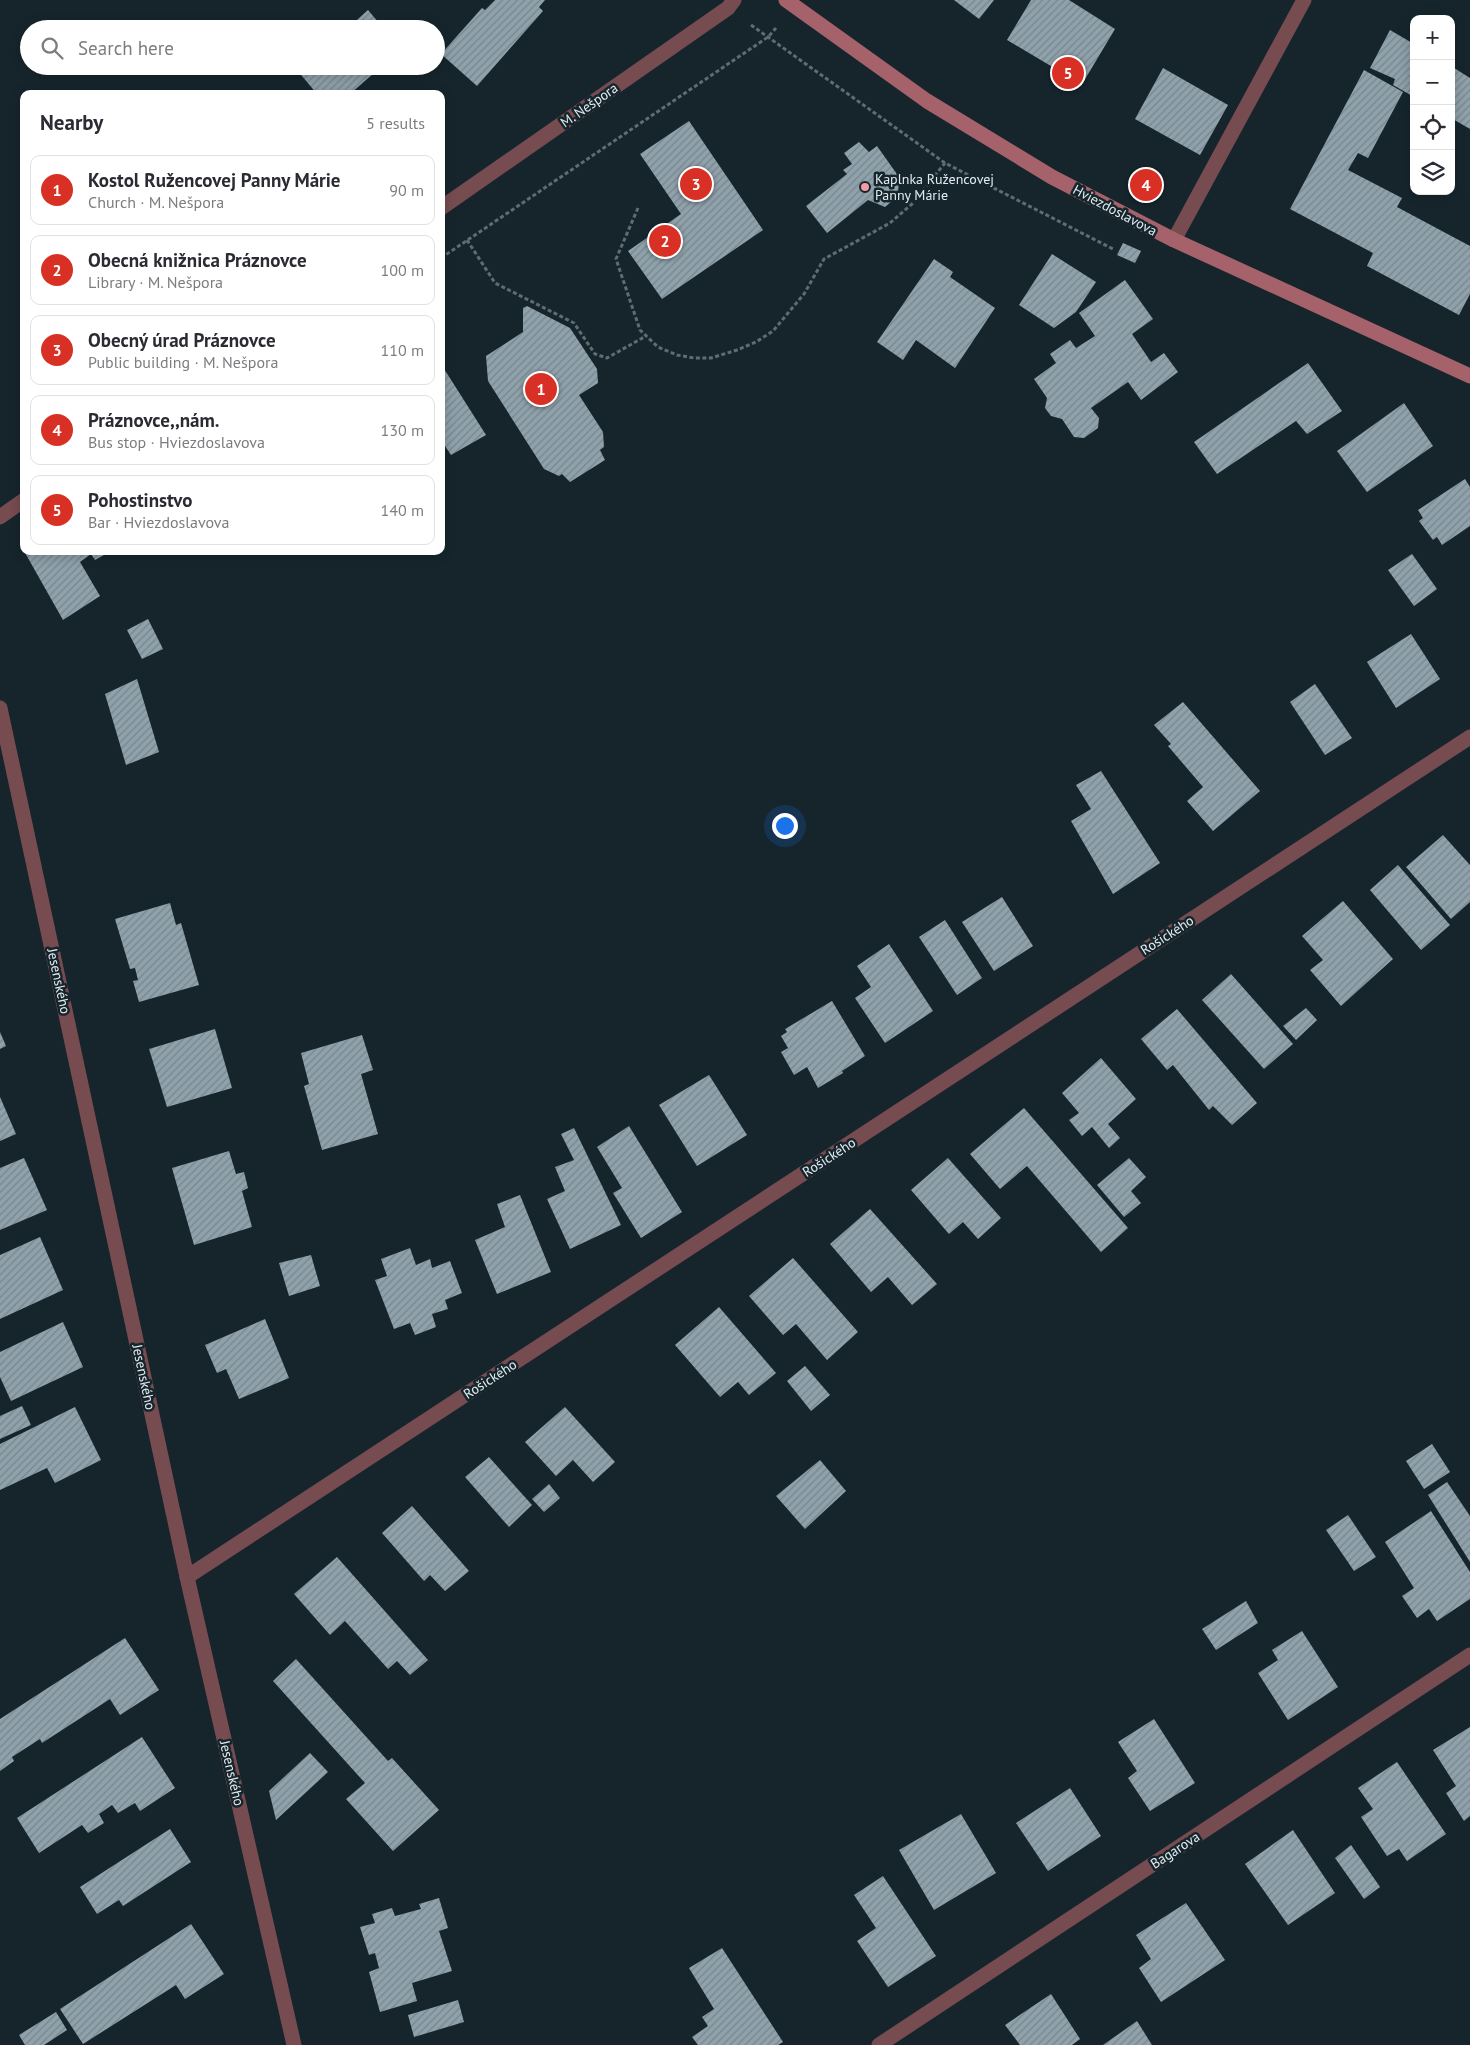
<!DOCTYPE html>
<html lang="en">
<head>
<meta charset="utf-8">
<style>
  body { margin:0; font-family:"PT Sans",sans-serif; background:#f7f7f7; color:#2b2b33 }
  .controls { position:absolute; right:15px; top:15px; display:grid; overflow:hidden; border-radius:10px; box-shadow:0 2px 12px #0003 }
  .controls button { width:45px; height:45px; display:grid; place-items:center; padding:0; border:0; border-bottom:1px solid #e1e1e2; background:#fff; color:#2b2b33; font:25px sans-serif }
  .you { position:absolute; left:784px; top:825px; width:18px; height:18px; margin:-12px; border:4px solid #fff; border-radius:50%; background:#1a73e8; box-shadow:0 0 0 8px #1a73e833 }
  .badge { display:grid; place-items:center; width:32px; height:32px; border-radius:50%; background:#d93025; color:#fff; font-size:16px; font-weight:700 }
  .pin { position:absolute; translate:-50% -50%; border:2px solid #fff; box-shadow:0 1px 5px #0006 }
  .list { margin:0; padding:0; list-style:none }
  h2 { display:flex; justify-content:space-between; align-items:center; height:65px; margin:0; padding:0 20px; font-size:21px }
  h2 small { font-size:16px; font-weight:400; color:#7c7c81 }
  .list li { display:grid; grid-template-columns:32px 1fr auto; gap:15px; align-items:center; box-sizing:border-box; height:70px; margin:0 10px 10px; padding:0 10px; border:1px solid #e1e1e2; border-radius:10px }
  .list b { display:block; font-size:19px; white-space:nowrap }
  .list p { margin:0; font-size:16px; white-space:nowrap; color:#7c7c81 }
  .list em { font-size:16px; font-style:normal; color:#7c7c81 }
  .icon { flex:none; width:28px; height:28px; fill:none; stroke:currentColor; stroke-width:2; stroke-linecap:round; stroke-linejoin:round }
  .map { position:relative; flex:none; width:1470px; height:2045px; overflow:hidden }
  .search { position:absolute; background:#fff; box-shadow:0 2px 12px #0003; left:20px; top:20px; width:425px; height:55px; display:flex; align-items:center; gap:12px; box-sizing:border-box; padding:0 18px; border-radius:28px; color:#7c7c81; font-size:19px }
  .panel { position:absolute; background:#fff; box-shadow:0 2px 12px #0003; left:20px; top:90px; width:425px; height:465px; border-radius:10px }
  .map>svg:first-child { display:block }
  .building { fill:url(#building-hatch) }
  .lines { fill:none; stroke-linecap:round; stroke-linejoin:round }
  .path { stroke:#5f6c72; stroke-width:3; stroke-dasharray:4 2.5; stroke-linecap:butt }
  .lane { stroke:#774c51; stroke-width:15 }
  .street { stroke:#774c51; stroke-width:15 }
  .secondary { stroke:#a6626b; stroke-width:15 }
  .poi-dot { fill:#f49aa5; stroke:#16252c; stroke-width:2 }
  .labels { text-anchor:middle; stroke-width:5; stroke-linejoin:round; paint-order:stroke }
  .street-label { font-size:14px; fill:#e0eaef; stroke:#16252c }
  .poi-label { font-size:14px; fill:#e0eaef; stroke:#16252c; text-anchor:start }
</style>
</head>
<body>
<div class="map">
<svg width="1470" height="2045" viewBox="0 0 1470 2045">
  <defs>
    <pattern id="building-hatch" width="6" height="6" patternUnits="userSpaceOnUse" patternTransform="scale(1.25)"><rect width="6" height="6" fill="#8fa1ab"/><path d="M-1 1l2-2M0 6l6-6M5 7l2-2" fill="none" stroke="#78868d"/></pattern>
  </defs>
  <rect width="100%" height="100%" fill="#16252c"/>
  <!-- building -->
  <g class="building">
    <polygon points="495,0 545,0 539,7 543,11 477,86 441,54 482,8 485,10"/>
    <polygon points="954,0 994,0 979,19"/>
    <polygon points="1031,0 1069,0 1115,29 1081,86 1071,78 1007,40"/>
    <polygon points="368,10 384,29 347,29"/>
    <polygon points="1390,30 1414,44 1414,97 1393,85 1395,79 1370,68"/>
    <polygon points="302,66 382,66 350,94 317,94 297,70"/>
    <polygon points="1451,66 1470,78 1470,129 1451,118"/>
    <polygon points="1163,68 1228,105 1200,155 1135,119"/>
    <polygon points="1364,70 1403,92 1368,158 1358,153 1348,170 1402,198 1397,207 1470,246 1470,294 1459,315 1367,266 1373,253 1290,209"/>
    <polygon points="689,121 763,230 662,299 628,251 681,214 640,154"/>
    <polygon points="859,142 869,152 877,146 899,177 898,196 885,207 868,200 827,233 806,206 847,174 843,170 852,164 844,153"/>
    <polygon points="1135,172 1147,178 1143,185 1132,179"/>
    <polygon points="1123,243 1141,251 1135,263 1117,255"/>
    <polygon points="1052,254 1096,282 1076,312 1054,328 1019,305"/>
    <polygon points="934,259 953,272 950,277 995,308 955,368 916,340 903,360 877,342"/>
    <polygon points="1125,280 1153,319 1132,334 1151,362 1164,353 1178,372 1141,400 1128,382 1091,408 1099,418 1098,428 1084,438 1074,437 1062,419 1051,416 1045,408 1047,398 1034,379 1056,363 1050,354 1070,340 1076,348 1095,336 1079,313"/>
    <polygon points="527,306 570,328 597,369 598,383 579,395 603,432 604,447 600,450 605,460 570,482 562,474 559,476 544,469 488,381 486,356 523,332 523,308"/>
    <polygon points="1308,363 1342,411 1307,434 1296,421 1217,474 1194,442"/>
    <polygon points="441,364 486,435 451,455 441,440"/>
    <polygon points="1404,403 1433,446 1367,492 1337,451"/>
    <polygon points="1465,479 1470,487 1470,526 1442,545 1437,537 1433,540 1419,521 1423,518 1418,510"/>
    <polygon points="24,551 111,551 95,560 91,554 80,562 100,596 63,620"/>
    <polygon points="1412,554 1437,589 1414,606 1388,570"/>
    <polygon points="148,619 163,649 142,659 127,630"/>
    <polygon points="1411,634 1440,679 1396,708 1367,662"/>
    <polygon points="137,679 159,752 126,765 105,694"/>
    <polygon points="1315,684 1352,738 1325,755 1290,702"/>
    <polygon points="1183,702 1260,791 1213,831 1187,801 1203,787 1168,746 1171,744 1154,725"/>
    <polygon points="1101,771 1160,863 1113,894 1071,821 1091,809 1076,785"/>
    <polygon points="1443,835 1470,865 1470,902 1451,919 1406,867"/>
    <polygon points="1398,865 1450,925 1421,950 1370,890"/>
    <polygon points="1002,897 1033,946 994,971 962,922"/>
    <polygon points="1343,901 1393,959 1341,1006 1310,970 1323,960 1302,936"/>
    <polygon points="170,903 176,925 181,923 199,985 139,1002 133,981 138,980 135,968 130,969 115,919"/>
    <polygon points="945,920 982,978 957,995 919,937"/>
    <polygon points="889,944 933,1011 885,1043 855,998 871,987 857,966"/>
    <polygon points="1231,974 1293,1044 1264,1069 1202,1000"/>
    <polygon points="832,1001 865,1056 842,1071 843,1073 818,1088 807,1067 794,1075 781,1052 788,1048 781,1036 787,1032 785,1029"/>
    <polygon points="1306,1008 1317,1020 1296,1040 1283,1026"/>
    <polygon points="1177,1009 1257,1103 1232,1125 1213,1106 1209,1110 1173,1065 1167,1070 1141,1039"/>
    <polygon points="215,1029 232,1088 167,1107 149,1049"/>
    <polygon points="0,1032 6,1046 0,1049"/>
    <polygon points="362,1035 373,1070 361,1074 378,1134 322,1150 304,1086 309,1084 301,1053"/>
    <polygon points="1101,1058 1136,1099 1108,1124 1120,1138 1109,1148 1092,1127 1082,1136 1069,1120 1079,1113 1062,1093"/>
    <polygon points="709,1075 747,1135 697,1166 659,1105"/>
    <polygon points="0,1097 16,1134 0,1141"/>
    <polygon points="1024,1108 1128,1228 1101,1252 1027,1166 1000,1189 970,1154"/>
    <polygon points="629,1126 682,1212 641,1238 613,1193 622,1188 597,1147"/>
    <polygon points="574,1128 621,1225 570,1249 547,1199 565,1191 555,1167 574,1160 561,1134"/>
    <polygon points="229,1151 236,1174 244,1172 248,1188 242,1191 252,1227 194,1245 172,1168"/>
    <polygon points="24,1158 47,1210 0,1230 0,1168"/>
    <polygon points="948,1158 1001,1218 978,1239 963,1222 949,1234 911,1190"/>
    <polygon points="1129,1158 1146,1177 1131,1191 1141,1203 1124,1217 1097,1185"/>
    <polygon points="520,1195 551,1272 497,1294 475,1240 505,1227 497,1204"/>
    <polygon points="870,1209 937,1284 912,1305 888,1277 871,1292 830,1244"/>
    <polygon points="40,1237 63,1290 0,1319 0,1255"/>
    <polygon points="410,1248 416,1265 430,1259 432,1268 450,1261 462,1293 445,1300 448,1309 432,1314 436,1327 415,1335 410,1323 394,1329 375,1280 387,1276 381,1259"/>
    <polygon points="311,1255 320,1286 289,1296 279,1263"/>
    <polygon points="793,1258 858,1332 827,1360 796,1324 783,1335 749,1296"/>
    <polygon points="719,1307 776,1373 749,1395 738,1382 720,1397 675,1345"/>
    <polygon points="265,1319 289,1378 239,1399 226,1369 217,1373 205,1345"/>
    <polygon points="63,1322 83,1367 11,1401 0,1377 0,1352"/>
    <polygon points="805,1366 830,1395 811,1411 787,1381"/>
    <polygon points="22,1406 31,1425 0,1439 0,1416"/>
    <polygon points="75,1407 101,1460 55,1483 47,1468 0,1490 0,1444"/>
    <polygon points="565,1407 615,1462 593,1482 573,1460 556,1476 525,1442"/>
    <polygon points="1432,1444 1450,1472 1424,1489 1406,1461"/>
    <polygon points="489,1457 532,1505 509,1527 465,1477"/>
    <polygon points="820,1460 846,1491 805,1529 776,1496"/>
    <polygon points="1447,1482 1470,1516 1470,1562 1428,1495"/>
    <polygon points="549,1484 560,1498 544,1512 532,1499"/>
    <polygon points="412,1506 469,1571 445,1591 430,1575 424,1581 382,1533"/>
    <polygon points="1431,1511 1470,1572 1470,1599 1437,1621 1429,1609 1417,1618 1402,1596 1414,1588 1385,1542"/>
    <polygon points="1348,1515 1376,1557 1354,1571 1326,1530"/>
    <polygon points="337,1557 428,1660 410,1675 397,1661 388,1669 345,1621 330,1635 294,1594"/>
    <polygon points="1246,1601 1258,1623 1216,1650 1202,1629"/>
    <polygon points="1302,1631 1338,1687 1288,1720 1258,1673 1278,1660 1272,1650"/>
    <polygon points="125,1638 159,1690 120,1715 110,1699 42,1743 40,1739 12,1757 14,1761 0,1771 0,1719"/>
    <polygon points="296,1659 388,1761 392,1758 439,1810 393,1851 346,1799 365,1783 273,1681"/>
    <polygon points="1154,1719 1195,1783 1150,1811 1128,1778 1137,1771 1118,1742"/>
    <polygon points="1470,1727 1470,1816 1464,1821 1446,1793 1456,1786 1433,1750"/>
    <polygon points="142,1737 175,1788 140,1811 135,1803 118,1813 112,1805 99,1814 104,1823 88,1833 82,1825 39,1853 17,1818"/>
    <polygon points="310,1753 328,1772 276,1820 269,1791"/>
    <polygon points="1397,1762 1446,1834 1407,1861 1399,1849 1387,1856 1361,1817 1373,1809 1358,1788"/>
    <polygon points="1070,1788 1101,1836 1048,1871 1016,1823"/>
    <polygon points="961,1814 996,1873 934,1910 899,1850"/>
    <polygon points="170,1829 191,1862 123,1906 119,1900 97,1914 80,1887"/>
    <polygon points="1293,1830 1335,1893 1288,1925 1245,1864"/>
    <polygon points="1351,1845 1380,1887 1364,1899 1335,1858"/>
    <polygon points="883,1876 936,1956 888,1987 857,1941 876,1928 854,1895"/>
    <polygon points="439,1898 448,1928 439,1931 452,1971 412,1983 417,2001 380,2012 369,1972 379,1968 375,1953 369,1955 360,1927 375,1923 372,1914 392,1908 395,1916 421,1909 419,1904"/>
    <polygon points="1186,1903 1225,1960 1161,2002 1139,1968 1151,1959 1136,1935"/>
    <polygon points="191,1924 224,1974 185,1999 176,1985 83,2044 60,2009"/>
    <polygon points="722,1948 783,2042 778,2045 698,2045 692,2037 708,2026 702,2017 714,2009 689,1968"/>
    <polygon points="1051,1994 1080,2039 1072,2045 1020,2045 1005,2025"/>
    <polygon points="458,2000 464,2022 414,2037 408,2015"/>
    <polygon points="56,2012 67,2030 44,2045 25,2045 19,2035"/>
    <polygon points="1137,2021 1152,2045 1103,2045"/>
  </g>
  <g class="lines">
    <!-- path -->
    <g class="path">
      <polyline points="751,25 945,163 1113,249"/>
      <polyline points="638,208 616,259 640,330 658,347 677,355 694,358 711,358 737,350 756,342 773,331 804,294 824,259 890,223 912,204 945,163"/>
      <polyline points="467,240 495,283 574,323 595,354 607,358 646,336"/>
      <polyline points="441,258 768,37 776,28"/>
    </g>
    <!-- lane -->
    <polyline class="lane" points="1174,240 1304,0"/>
    <!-- street -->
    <g class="street">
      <polyline points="441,208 728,8 734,0"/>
      <polyline points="0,517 24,500"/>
      <polyline points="0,708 187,1577 294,2045"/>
      <polyline points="187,1577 1470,737"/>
      <polyline points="879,2045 1470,1655"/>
    </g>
    <!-- secondary -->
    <polyline class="secondary" points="786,0 927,101 1052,177 1174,240 1470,376"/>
  </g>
  <!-- markers -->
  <circle class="poi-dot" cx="865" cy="187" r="5"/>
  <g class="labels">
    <!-- street labels -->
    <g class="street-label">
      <text transform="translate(589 105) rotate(-35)" y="5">M. Nešpora</text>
      <text transform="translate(1115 210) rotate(28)" y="5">Hviezdoslavova</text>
      <text transform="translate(1167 935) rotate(-33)" y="5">Rošického</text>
      <text transform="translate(59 981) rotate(78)" y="5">Jesenského</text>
      <text transform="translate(829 1157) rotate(-33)" y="5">Rošického</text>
      <text transform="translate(144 1377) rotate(78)" y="5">Jesenského</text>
      <text transform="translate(490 1379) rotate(-33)" y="5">Rošického</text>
      <text transform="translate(232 1773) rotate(77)" y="5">Jesenského</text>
      <text transform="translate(1175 1850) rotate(-33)" y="5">Bagarova</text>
    </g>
    <!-- poi labels -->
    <g class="poi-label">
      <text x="875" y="184">Kaplnka Ružencovej<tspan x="875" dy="16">Panny Márie</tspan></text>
    </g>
  </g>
</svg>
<div class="controls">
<button>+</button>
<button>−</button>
<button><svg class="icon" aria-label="locate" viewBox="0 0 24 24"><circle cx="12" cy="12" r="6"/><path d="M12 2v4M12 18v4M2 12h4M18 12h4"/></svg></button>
<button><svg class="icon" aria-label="layers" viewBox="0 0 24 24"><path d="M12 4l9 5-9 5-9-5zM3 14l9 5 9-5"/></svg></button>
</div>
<div class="you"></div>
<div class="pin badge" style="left:541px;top:389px">1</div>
<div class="pin badge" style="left:665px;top:241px">2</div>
<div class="pin badge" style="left:696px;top:184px">3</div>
<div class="pin badge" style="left:1146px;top:185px">4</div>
<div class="pin badge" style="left:1068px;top:73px">5</div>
<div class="search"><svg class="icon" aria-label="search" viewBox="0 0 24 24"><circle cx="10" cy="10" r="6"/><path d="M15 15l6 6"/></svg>Search here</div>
<section class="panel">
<h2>Nearby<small>5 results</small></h2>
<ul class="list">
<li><span class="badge">1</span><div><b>Kostol Ružencovej Panny Márie</b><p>Church · M. Nešpora</p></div><em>90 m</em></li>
<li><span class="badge">2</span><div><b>Obecná knižnica Práznovce</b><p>Library · M. Nešpora</p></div><em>100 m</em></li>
<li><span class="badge">3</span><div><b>Obecný úrad Práznovce</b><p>Public building · M. Nešpora</p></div><em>110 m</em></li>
<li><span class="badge">4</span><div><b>Práznovce,,nám.</b><p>Bus stop · Hviezdoslavova</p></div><em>130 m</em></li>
<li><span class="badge">5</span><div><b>Pohostinstvo</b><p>Bar · Hviezdoslavova</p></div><em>140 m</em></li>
</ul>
</section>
</div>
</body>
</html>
